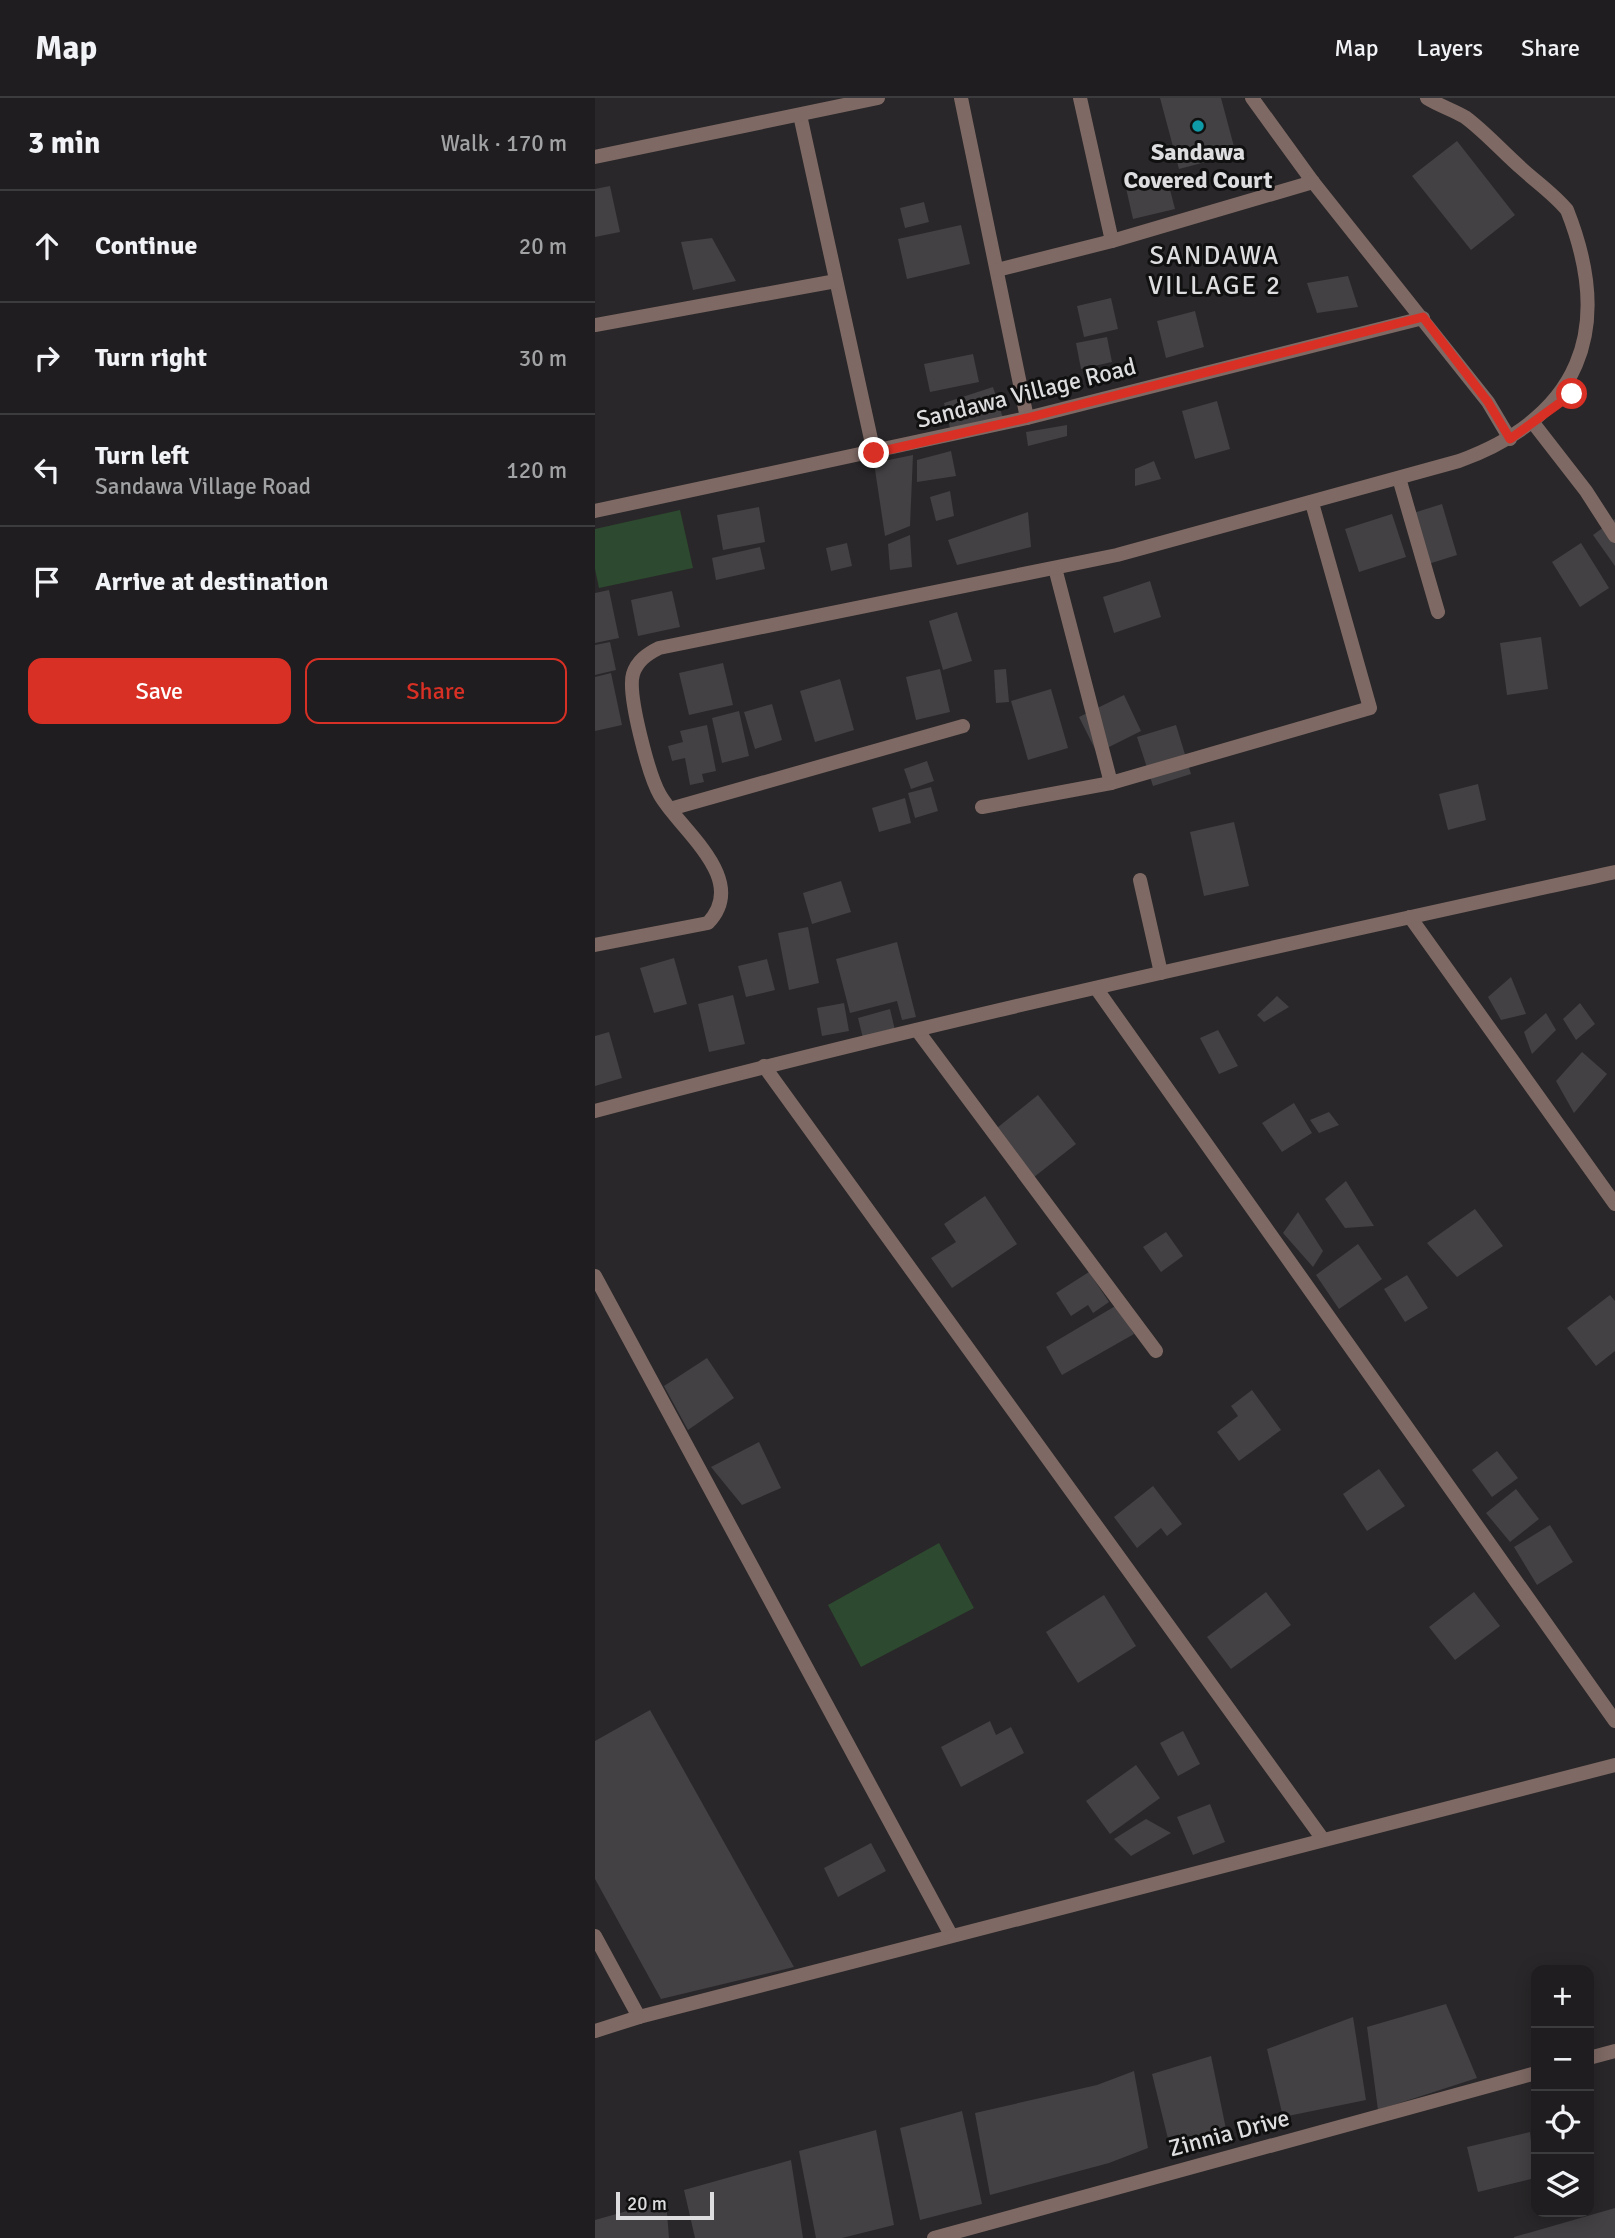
<!DOCTYPE html>
<html lang="en">
<head>
<meta charset="utf-8">
<style>
  body { margin:0; font-family:Signika,sans-serif; background:#2c2a2c; color:#f1f3f6 }
  .controls { position:absolute; right:21px; bottom:21px; display:grid; overflow:hidden; border-radius:14px; box-shadow:0 4px 18px #0003 }
  .controls button { width:63px; height:63px; display:grid; place-items:center; padding:0; border:0; border-bottom:2px solid #3c3b3d; background:#1f1d1f; color:#f1f3f6; font:35px sans-serif }
  .scale { position:absolute; left:21px; bottom:18px; width:98px; box-sizing:border-box; padding-left:7px; border:4px solid #dddcde; border-top:0; font-size:19px; line-height:24px; white-space:nowrap; color:#dddcde; -webkit-text-stroke:5px #111011; paint-order:stroke }
  .stop { position:absolute; width:21px; height:21px; margin:-16px; border:5px solid #d93025; border-radius:50%; background:#fff }
  .stop.end { background:#d93025; border-color:#fff; box-shadow:0 2px 7px #0008 }
  .list { margin:0; padding:0; list-style:none }
  h2 { display:flex; justify-content:space-between; align-items:center; height:91px; margin:0; padding:0 28px; font-size:30px }
  h2 small { font-size:23px; font-weight:400; color:#a1a2a4 }
  .list li { display:grid; grid-template-columns:46px 1fr auto; gap:21px; align-items:center; box-sizing:border-box; height:112px; padding:0 28px; border-top:2px solid #3c3b3d }
  .list b { display:block; font-size:26px; white-space:nowrap }
  .list p { margin:0; font-size:23px; white-space:nowrap; color:#a1a2a4 }
  .list em { font-size:23px; font-style:normal; color:#a1a2a4 }
  .actions { display:flex; gap:14px; padding:21px 28px }
  .actions a { flex:1; padding:16px 0; border:2px solid #d93025; border-radius:14px; text-align:center; font-size:24px; color:#d93025 }
  .actions .main { background:#d93025; color:#fff }
  .icon { flex:none; width:38px; height:38px; fill:none; stroke:currentColor; stroke-width:2; stroke-linecap:round; stroke-linejoin:round }
  .map { position:relative; flex:none; width:1020px; height:2140px; overflow:hidden }
  header { display:flex; align-items:center; gap:42px; box-sizing:border-box; height:98px; padding:0 35px; background:#1f1d1f; border-bottom:2px solid #3c3b3d }
  header strong { font-size:33px }
  nav { display:flex; gap:38px; margin-inline-start:auto; font-size:24px }
  main { display:flex }
  aside { flex:1; background:#1f1d1f }
  .map>svg:first-child { display:block }
  .green { fill:#2d492f }
  .building { fill:#434143 }
  .lines { fill:none; stroke-linecap:round; stroke-linejoin:round }
  .service { stroke:#7e6964; stroke-width:14 }
  .minor { stroke:#7e6964; stroke-width:14 }
  .route { stroke:#d93025; stroke-width:9 }
  .culture-dot { fill:#0f9aa8; stroke:#111011; stroke-width:2.5 }
  .labels { text-anchor:middle; stroke-width:6; stroke-linejoin:round; paint-order:stroke }
  .poi-label { font-size:24px; font-weight:bold; fill:#dddcde; stroke:#111011 }
  .street-label { font-size:24px; fill:#dddcde; stroke:#111011 }
  .neighbourhood-label { font-size:26px; letter-spacing:2px; fill:#dddcde; stroke:#111011 }
</style>
</head>
<body>
<header>
<strong>Map</strong>
<nav><a>Map</a><a>Layers</a><a>Share</a></nav>
</header>
<main>
<aside>
<h2>3 min<small>Walk · 170 m</small></h2>
<ul class="list">
<li><svg class="icon" aria-label="ahead" viewBox="0 0 24 24"><path d="M12 20V5M6 11l6-6 6 6"/></svg><div><b>Continue</b></div><em>20 m</em></li>
<li><svg class="icon" aria-label="right" viewBox="0 0 24 24"><path d="M7 20v-9h11M14 6l5 5-5 5"/></svg><div><b>Turn right</b></div><em>30 m</em></li>
<li><svg class="icon" aria-label="left" viewBox="0 0 24 24"><path d="M17 20v-9H6M10 6l-5 5 5 5"/></svg><div><b>Turn left</b><p>Sandawa Village Road</p></div><em>120 m</em></li>
<li><svg class="icon" aria-label="arrive" viewBox="0 0 24 24"><path d="M6 21V4h12l-3 4 3 4H6"/></svg><div><b>Arrive at destination</b></div></li>
</ul>
<div class="actions"><a class="main">Save</a><a>Share</a></div>
</aside>
<div class="map">
<svg width="1020" height="2140" viewBox="0 0 1020 2140">
  <rect width="100%" height="100%" fill="#292729"/>
  <!-- green -->
  <g class="green">
    <polygon points="85,412 98,470 4,490 0,471 0,431"/>
    <polygon points="344,1445 379,1510 266,1569 233,1507"/>
  </g>
  <!-- building -->
  <g class="building">
    <polygon points="565,0 626,0 641,56 584,71"/>
    <polygon points="862,43 920,117 876,152 817,78"/>
    <polygon points="572,80 580,111 538,121 531,90"/>
    <polygon points="15,88 25,134 0,139 0,91"/>
    <polygon points="329,104 334,124 310,130 305,110"/>
    <polygon points="366,127 375,166 312,181 303,141"/>
    <polygon points="117,140 141,183 98,192 86,144"/>
    <polygon points="753,178 763,209 722,215 712,185"/>
    <polygon points="516,200 523,231 489,239 482,208"/>
    <polygon points="600,213 609,249 571,260 562,223"/>
    <polygon points="512,239 517,264 486,271 481,245"/>
    <polygon points="378,256 384,284 335,294 329,266"/>
    <polygon points="398,289 408,320 355,330 349,305"/>
    <polygon points="622,303 635,351 600,361 587,313"/>
    <polygon points="472,327 472,338 433,348 431,334"/>
    <polygon points="356,353 361,378 322,384 322,362"/>
    <polygon points="318,357 315,428 290,438 279,365"/>
    <polygon points="559,363 566,381 540,388 540,371"/>
    <polygon points="355,393 359,418 341,423 335,399"/>
    <polygon points="847,406 862,457 827,468 812,417"/>
    <polygon points="164,409 170,444 128,452 122,417"/>
    <polygon points="433,414 436,449 362,467 353,442"/>
    <polygon points="797,416 811,459 764,474 750,431"/>
    <polygon points="1020,421 1020,468 998,437"/>
    <polygon points="315,437 317,469 295,472 293,446"/>
    <polygon points="252,445 257,468 236,473 231,450"/>
    <polygon points="986,445 1014,490 985,509 957,464"/>
    <polygon points="165,449 170,471 121,482 117,460"/>
    <polygon points="555,483 566,519 519,535 508,499"/>
    <polygon points="14,492 24,540 0,545 0,495"/>
    <polygon points="77,493 85,529 43,538 36,502"/>
    <polygon points="362,514 377,563 348,572 334,523"/>
    <polygon points="946,539 953,591 912,597 905,545"/>
    <polygon points="15,544 21,572 0,577 0,547"/>
    <polygon points="128,565 138,607 94,617 84,575"/>
    <polygon points="345,571 355,614 321,622 311,579"/>
    <polygon points="411,571 414,604 401,605 399,572"/>
    <polygon points="16,575 27,627 0,633 0,579"/>
    <polygon points="245,581 259,632 220,644 205,593"/>
    <polygon points="456,591 473,650 433,662 416,603"/>
    <polygon points="529,597 546,633 502,655 484,619"/>
    <polygon points="177,606 187,642 160,651 149,614"/>
    <polygon points="144,613 154,658 127,665 117,620"/>
    <polygon points="112,627 121,673 107,676 109,684 95,687 90,660 77,663 73,648 88,644 85,633"/>
    <polygon points="581,627 596,676 558,688 542,639"/>
    <polygon points="332,663 339,683 316,691 309,671"/>
    <polygon points="883,686 891,722 853,732 844,696"/>
    <polygon points="336,689 343,713 320,720 313,695"/>
    <polygon points="310,700 316,725 284,734 277,710"/>
    <polygon points="639,724 654,788 609,798 595,734"/>
    <polygon points="246,783 256,814 217,826 208,795"/>
    <polygon points="213,829 224,885 194,892 183,835"/>
    <polygon points="302,844 321,919 307,922 302,903 255,915 241,861"/>
    <polygon points="79,860 92,906 59,915 45,870"/>
    <polygon points="172,861 180,892 151,899 143,868"/>
    <polygon points="916,879 931,916 906,922 893,899"/>
    <polygon points="138,897 150,946 114,954 103,906"/>
    <polygon points="682,898 694,909 669,924 662,917"/>
    <polygon points="249,905 254,933 227,938 222,910"/>
    <polygon points="985,905 1000,926 981,942 968,921"/>
    <polygon points="295,911 300,932 268,940 263,920"/>
    <polygon points="951,915 961,932 937,956 929,934"/>
    <polygon points="623,932 643,968 624,976 605,940"/>
    <polygon points="14,934 27,980 0,988 0,938"/>
    <polygon points="987,954 1012,976 979,1015 961,983"/>
    <polygon points="443,997 481,1046 434,1083 397,1034"/>
    <polygon points="699,1005 717,1035 687,1054 667,1025"/>
    <polygon points="734,1014 744,1027 724,1035 715,1022"/>
    <polygon points="751,1083 779,1128 750,1130 730,1101"/>
    <polygon points="390,1098 422,1146 357,1190 336,1160 361,1144 349,1126"/>
    <polygon points="880,1111 908,1148 862,1179 832,1145"/>
    <polygon points="703,1114 728,1153 718,1169 688,1135"/>
    <polygon points="571,1134 588,1158 566,1174 548,1149"/>
    <polygon points="763,1146 787,1181 744,1211 721,1177"/>
    <polygon points="494,1174 514,1204 498,1215 493,1207 476,1218 461,1195"/>
    <polygon points="812,1177 833,1210 810,1224 789,1191"/>
    <polygon points="1015,1197 1020,1203 1020,1253 1001,1268 972,1230"/>
    <polygon points="522,1207 539,1236 467,1277 451,1249"/>
    <polygon points="112,1260 139,1300 93,1332 69,1288"/>
    <polygon points="657,1292 686,1332 644,1363 622,1334 643,1318 636,1308"/>
    <polygon points="164,1344 186,1390 147,1407 116,1369"/>
    <polygon points="902,1353 923,1380 897,1399 877,1372"/>
    <polygon points="784,1371 810,1408 772,1433 748,1396"/>
    <polygon points="558,1388 587,1426 572,1438 566,1430 542,1450 519,1419"/>
    <polygon points="921,1391 944,1421 915,1444 891,1415"/>
    <polygon points="955,1427 978,1464 942,1487 919,1449"/>
    <polygon points="671,1494 696,1527 636,1571 612,1539"/>
    <polygon points="879,1494 905,1528 860,1562 834,1529"/>
    <polygon points="509,1497 541,1548 483,1585 451,1534"/>
    <polygon points="55,1612 199,1869 66,1901 0,1781 0,1643"/>
    <polygon points="395,1623 401,1637 416,1629 429,1655 366,1689 346,1649"/>
    <polygon points="588,1633 605,1666 583,1678 565,1645"/>
    <polygon points="541,1667 565,1700 515,1736 491,1703"/>
    <polygon points="615,1706 630,1744 598,1757 582,1719"/>
    <polygon points="551,1721 576,1735 536,1758 519,1741"/>
    <polygon points="276,1745 291,1773 243,1799 229,1770"/>
    <polygon points="851,1906 882,1980 783,2012 772,1929"/>
    <polygon points="758,1919 771,2002 688,2019 672,1951"/>
    <polygon points="616,1958 632,2036 575,2049 557,1976"/>
    <polygon points="539,1973 553,2050 514,2065 395,2097 380,2015 502,1987"/>
    <polygon points="367,2013 387,2106 325,2122 305,2030"/>
    <polygon points="281,2032 299,2127 247,2140 221,2140 204,2053"/>
    <polygon points="935,2034 940,2080 883,2094 872,2049"/>
    <polygon points="196,2062 208,2140 100,2140 89,2092"/>
    <polygon points="71,2102 74,2140 0,2140 0,2122"/>
    <polygon points="1020,2110 1020,2140 919,2140 919,2139"/>
  </g>
  <g class="lines">
    <!-- service -->
    <g class="service">
      <polyline points="545,782 566,875"/>
      <polyline points="322,932 561,1253"/>
    </g>
    <!-- minor -->
    <g class="minor">
      <polyline points="366,0 432,320"/>
      <polyline points="485,0 517,143"/>
      <polyline points="657,0 718,84 893,304 915,341"/>
      <polyline points="205,17 279,355"/>
      <polyline points="0,59 283,0"/>
      <polyline points="402,172 517,143 718,84"/>
      <polyline points="0,227 241,183"/>
      <polyline points="939,326 991,393 1020,438"/>
      <polyline points="804,380 843,514"/>
      <polyline points="0,413 432,320 828,220"/>
      <polyline points="460,470 516,685"/>
      <polyline points="387,709 516,685 775,610 717,405"/>
      <polyline points="75,711 368,628"/>
      <polyline points="815,819 1020,1106"/>
      <path d="M0,847L113,825C155,781 85,732 65,697C54,678 32,596 38,576C42,563 52,556 64,550L522,457L864,363C984,319 1020,233 972,112C959,96 940,83 925,69C907,53 889,33 870,19C858,12 843,7 832,0"/>
      <polyline points="501,890 1020,1623"/>
      <polyline points="169,968 727,1740"/>
      <path d="M0,1013C337,923 679,849 1020,774"/>
      <polyline points="0,1178 356,1837"/>
      <polyline points="0,1838 44,1919"/>
      <polyline points="0,1933 44,1919 1020,1667"/>
      <polyline points="994,1960 1020,1953"/>
      <polyline points="339,2140 941,1975"/>
    </g>
  </g>
  <g class="lines">
    <!-- route -->
    <polyline class="route" points="279,355 432,320 828,219 893,304 915,341 977,296"/>
  </g>
  <!-- markers -->
  <circle class="culture-dot" cx="603" cy="28" r="7"/>
  <g class="labels">
    <!-- poi labels -->
    <g class="poi-label">
      <text x="603" y="62">Sandawa<tspan x="603" dy="28">Covered Court</tspan></text>
    </g>
    <!-- street labels -->
    <g class="street-label">
      <text transform="translate(431 295) rotate(-14)" y="8">Sandawa Village Road</text>
      <text transform="translate(634 2035) rotate(-15)" y="8">Zinnia Drive</text>
    </g>
    <!-- neighbourhood labels -->
    <g class="neighbourhood-label">
      <text x="620" y="166">SANDAWA<tspan x="620" dy="30">VILLAGE 2</tspan></text>
    </g>
  </g>
</svg>
<div class="controls">
<button>+</button>
<button>−</button>
<button><svg class="icon" aria-label="locate" viewBox="0 0 24 24"><circle cx="12" cy="12" r="6"/><path d="M12 2v4M12 18v4M2 12h4M18 12h4"/></svg></button>
<button><svg class="icon" aria-label="layers" viewBox="0 0 24 24"><path d="M12 4l9 5-9 5-9-5zM3 14l9 5 9-5"/></svg></button>
</div>
<div class="scale">20 m</div>
<div class="stop" style="left:977px;top:296px"></div>
<div class="stop end" style="left:279px;top:355px"></div>
</div>
</main>
</body>
</html>
